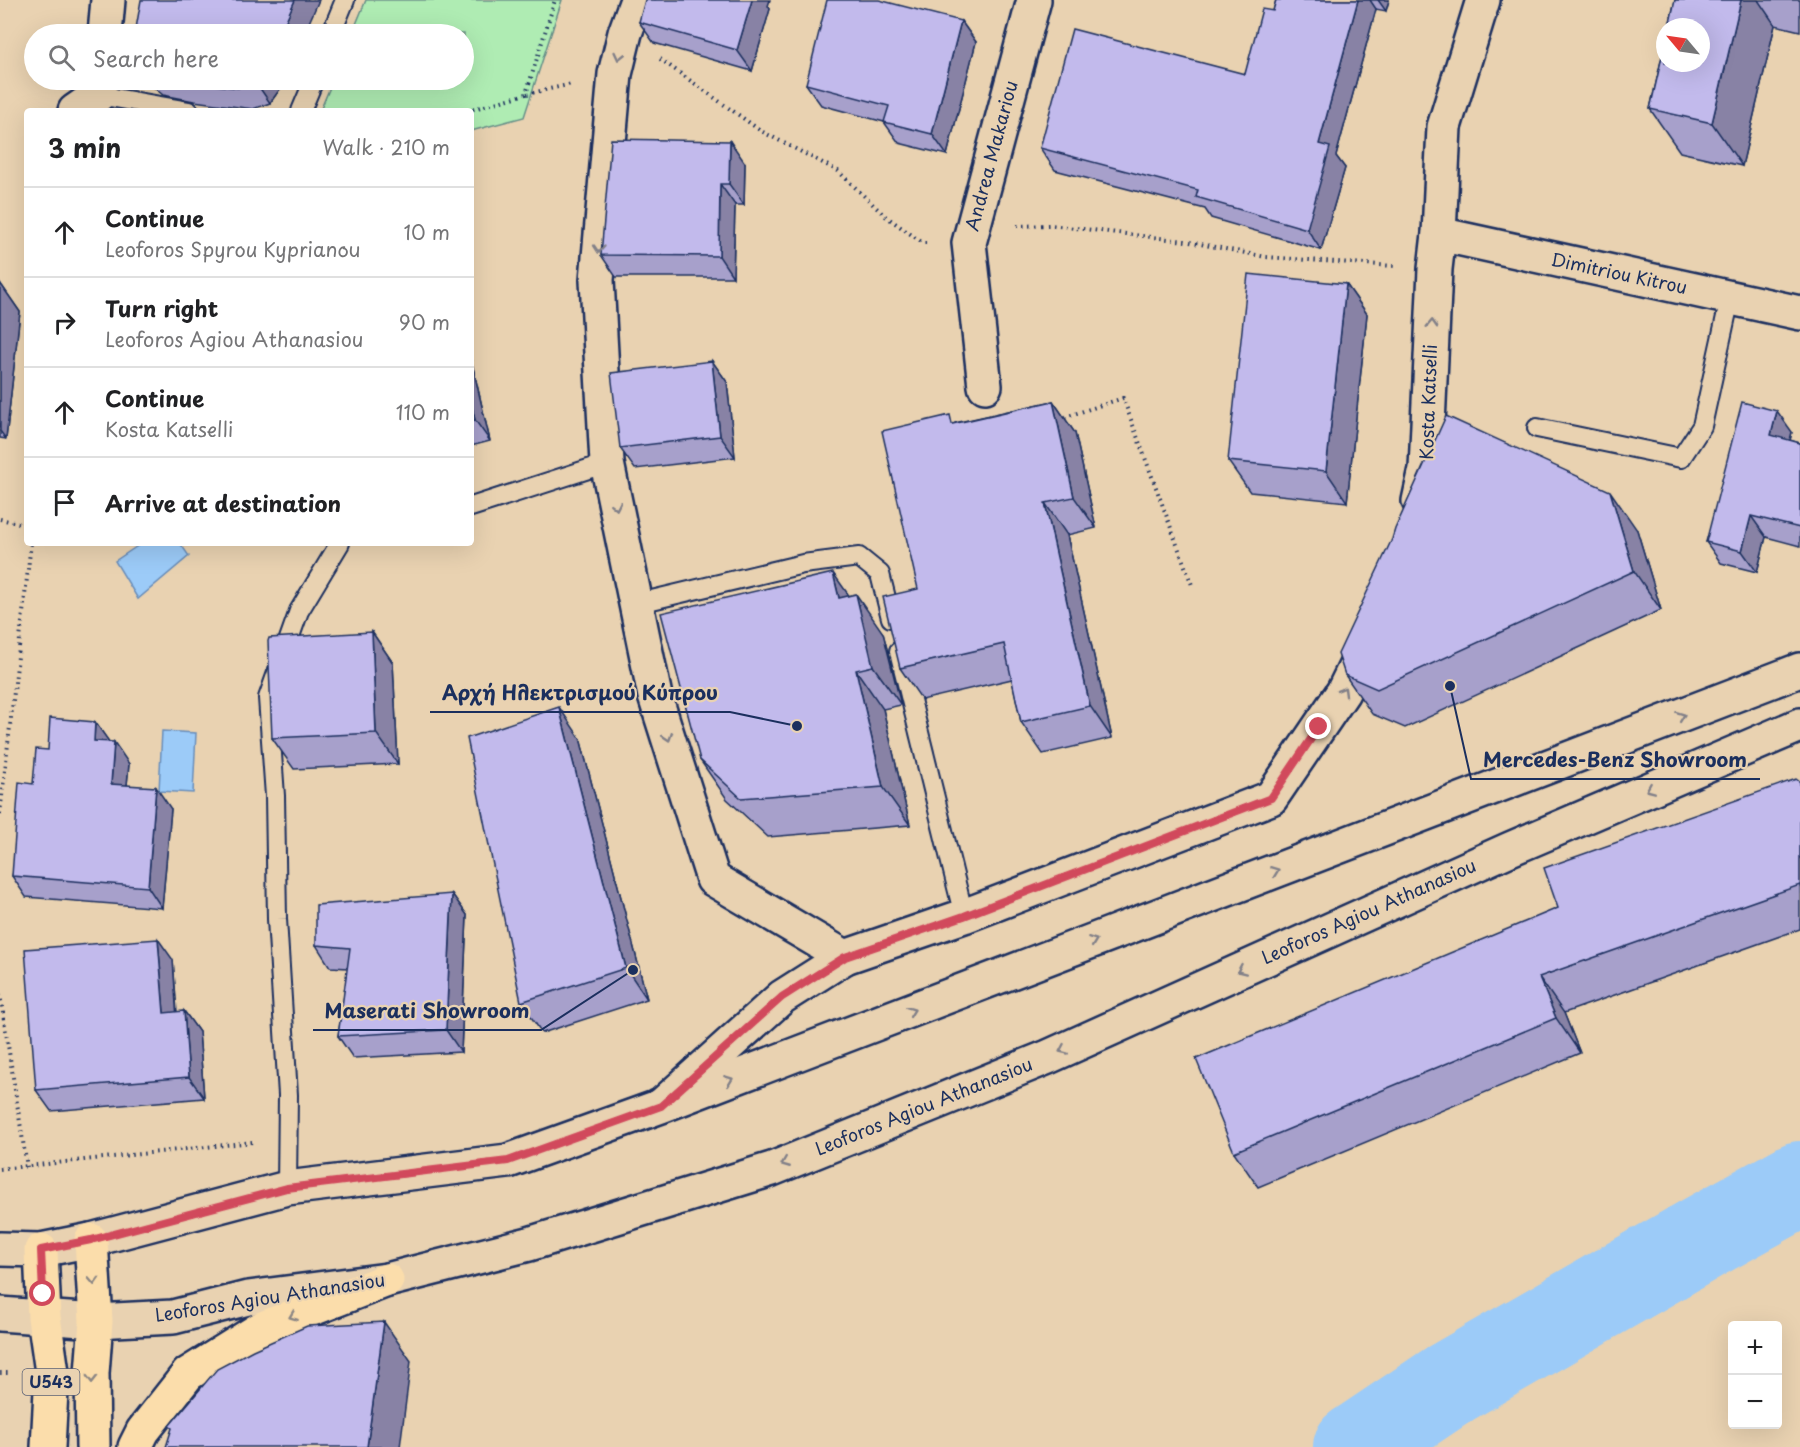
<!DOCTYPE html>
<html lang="en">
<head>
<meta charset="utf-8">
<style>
  body { margin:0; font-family:"Playpen Sans",sans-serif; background:#f2f2f2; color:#202124 }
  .controls { position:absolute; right:18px; bottom:18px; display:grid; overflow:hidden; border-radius:6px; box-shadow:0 6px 24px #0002 }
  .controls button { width:54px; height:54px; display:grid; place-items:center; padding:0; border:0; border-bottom:2px solid #e0e0e0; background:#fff; color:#202124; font:30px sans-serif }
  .compass { position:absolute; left:1656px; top:18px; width:54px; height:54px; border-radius:50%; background:#fff; box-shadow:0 6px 24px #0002; rotate:299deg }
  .stop { position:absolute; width:18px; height:18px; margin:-14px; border:4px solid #d1495b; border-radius:50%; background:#fff }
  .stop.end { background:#d1495b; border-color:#fff; box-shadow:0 2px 6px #0008 }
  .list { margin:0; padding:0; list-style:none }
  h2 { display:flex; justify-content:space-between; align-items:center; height:78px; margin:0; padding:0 24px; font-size:26px }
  h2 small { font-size:20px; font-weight:400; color:#757577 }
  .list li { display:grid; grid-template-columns:39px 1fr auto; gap:18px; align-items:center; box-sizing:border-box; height:90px; padding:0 24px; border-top:2px solid #e0e0e0 }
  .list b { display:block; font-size:22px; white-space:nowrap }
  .list p { margin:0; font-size:20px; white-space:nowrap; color:#757577 }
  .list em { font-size:20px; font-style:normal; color:#757577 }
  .icon { flex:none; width:33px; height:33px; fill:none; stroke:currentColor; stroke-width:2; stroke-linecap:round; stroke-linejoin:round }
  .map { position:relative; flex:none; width:1800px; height:1447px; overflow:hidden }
  .search { position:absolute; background:#fff; box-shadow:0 6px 24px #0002; left:24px; top:24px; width:450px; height:66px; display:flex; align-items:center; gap:15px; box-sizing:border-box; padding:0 21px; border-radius:33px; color:#757577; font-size:22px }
  .panel { position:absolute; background:#fff; box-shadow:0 6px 24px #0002; left:24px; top:108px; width:450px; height:438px; border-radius:6px }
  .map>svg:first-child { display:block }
  .green { fill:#afecb3; stroke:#658e88; stroke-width:1.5 }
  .water { fill:#9ccbf8; stroke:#688dba; stroke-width:1.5 }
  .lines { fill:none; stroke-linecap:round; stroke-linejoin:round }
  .river { stroke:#9ccbf8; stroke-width:86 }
  .service-casing { stroke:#1b2f5e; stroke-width:22 }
  .minor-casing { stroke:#1b2f5e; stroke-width:38 }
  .secondary-casing { stroke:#1b2f5e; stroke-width:38 }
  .primary-casing { stroke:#1b2f5e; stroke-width:38 }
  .path { stroke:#1b2f5e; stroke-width:4; stroke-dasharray:1.5 4.5; stroke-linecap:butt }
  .service { stroke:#e9d2b1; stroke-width:18 }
  .minor { stroke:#e9d2b1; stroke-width:33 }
  .secondary { stroke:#e9d2b1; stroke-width:33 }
  .primary { stroke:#fbddab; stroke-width:33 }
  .wall { fill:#a7a0cb; stroke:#1b2f5e; stroke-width:1.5 }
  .shaded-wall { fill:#8882a5; stroke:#1b2f5e; stroke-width:1.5 }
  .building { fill:#c2baec; stroke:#1b2f5e; stroke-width:1.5 }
  .oneway { stroke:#828088 }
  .oneway2 { stroke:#8b8684 }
  .route { stroke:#d1495b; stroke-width:8 }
  .labels { text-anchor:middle; stroke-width:4.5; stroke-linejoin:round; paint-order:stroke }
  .shield { fill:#e9d2b1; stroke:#596077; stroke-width:1.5 }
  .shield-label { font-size:16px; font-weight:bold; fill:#1b2f5e }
  .street-label { font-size:18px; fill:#1b2f5e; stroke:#e9d2b1 }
  .leader { fill:none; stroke:#1b2f5e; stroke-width:2 }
  .callout-dot { fill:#1b2f5e; stroke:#e9d2b1; stroke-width:2 }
  .callout-label { font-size:20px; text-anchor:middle; font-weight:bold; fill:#1b2f5e; stroke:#e9d2b1; stroke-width:4.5; stroke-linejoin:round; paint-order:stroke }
</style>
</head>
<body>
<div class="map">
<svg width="1800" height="1447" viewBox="0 0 1800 1447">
  <rect width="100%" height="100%" fill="#e9d2b1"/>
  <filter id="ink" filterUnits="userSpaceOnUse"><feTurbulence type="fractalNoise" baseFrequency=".0167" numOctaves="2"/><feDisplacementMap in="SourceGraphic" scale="12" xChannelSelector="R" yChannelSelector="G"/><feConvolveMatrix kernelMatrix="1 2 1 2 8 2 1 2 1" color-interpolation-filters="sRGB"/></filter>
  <g filter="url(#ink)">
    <!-- green -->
    <polygon class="green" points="366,0 562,0 524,117 471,131 471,111 320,111 333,80 464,80 464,34 352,34"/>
    <!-- water -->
    <g class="water">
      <polygon points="142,543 180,543 189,556 138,599 115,561"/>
      <polygon points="162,731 196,733 193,793 159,791"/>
    </g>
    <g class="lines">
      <!-- river -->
      <polyline class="river" points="1356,1447 1451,1383 1704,1237 1800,1184"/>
      <defs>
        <g id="service">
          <polyline points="331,34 345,0"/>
          <polyline points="98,95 189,111"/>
          <polyline points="301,111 314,80"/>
          <polyline points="1537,428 1681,458 1702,426 1730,298"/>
          <polyline points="471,507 607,463"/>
          <polyline points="635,604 803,564 859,557 880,574 891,618"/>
          <polyline points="899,651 964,916"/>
          <polyline points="287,1188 288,1095 277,919 275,796 268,698 299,611 340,543"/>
        </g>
        <g id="minor">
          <polyline points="637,0 625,33 615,74 597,280 607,463 655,696 713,879 845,957"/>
          <polyline points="105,34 108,0"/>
          <polyline points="75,111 98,95 100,80"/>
          <polyline points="1439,234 1800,313"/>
          <polyline points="985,386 969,243 1034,0"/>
          <polyline points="1419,501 1426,469 1435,269 1439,234 1444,127 1483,0"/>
          <polyline points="662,1105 782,997 845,957 964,916 1271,798 1343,692 1369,639"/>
        </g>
        <g id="secondary">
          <polyline points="0,1249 41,1250 91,1240 287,1188 508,1161 661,1106 1800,670"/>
          <polyline points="0,1314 96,1321 173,1317 248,1298 387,1280 529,1244 772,1169 1048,1057 1510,849 1800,725"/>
        </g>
        <g id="primary">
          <polyline points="91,1240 96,1321 92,1373 93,1447"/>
          <polyline points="41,1250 44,1317 52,1372 48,1447"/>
          <polyline points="135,1447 143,1431 188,1374 260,1329 387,1280"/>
        </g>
      </defs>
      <!-- service casing -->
      <use href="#service" class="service-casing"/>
      <!-- minor casing -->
      <use href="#minor" class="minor-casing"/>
      <!-- secondary casing -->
      <use href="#secondary" class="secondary-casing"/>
      <!-- primary casing -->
      <use href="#primary" class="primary-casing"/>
      <!-- path -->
      <g class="path">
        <polyline points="660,59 761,131 838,171 884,215 923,243 927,243"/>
        <polyline points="527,94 572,84"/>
        <polyline points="467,111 526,94 555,0"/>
        <polyline points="1017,226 1050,225 1185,241 1266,257 1394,266"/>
        <polyline points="1059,419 1123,398 1192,585"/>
        <polyline points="0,519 27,525"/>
        <polyline points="0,814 31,543"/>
        <polyline points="0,994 27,1167"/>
        <polyline points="0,1169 253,1142"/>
        <polyline points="0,1373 12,1373"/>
      </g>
      <!-- service -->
      <use href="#service" class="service"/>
      <!-- minor -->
      <use href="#minor" class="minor"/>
      <!-- secondary -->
      <use href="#secondary" class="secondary"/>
      <!-- primary -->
      <use href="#primary" class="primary"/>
    </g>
    <!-- wall -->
    <g class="wall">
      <polygon points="1276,0 1389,0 1386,11 1376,9 1336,156 1345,168 1321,250 1211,218 1205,209 1055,170 1040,148 1245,74 1273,11"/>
      <polygon points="1675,0 1800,0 1800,31 1775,25 1742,166 1680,152 1650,109"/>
      <polygon points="768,6 770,9 752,71 654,43 639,22"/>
      <polygon points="961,21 976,42 947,155 899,143 884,122 821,105 806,84"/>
      <polygon points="145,80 285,80 283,85 270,103 253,109 194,101 163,95"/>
      <polygon points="745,163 744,205 735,205 733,277 616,277 601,255"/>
      <polygon points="0,283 20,312 6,439 0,438"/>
      <polygon points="1346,284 1367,314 1347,502 1250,492 1228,461"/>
      <polygon points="471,359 490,441 471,446"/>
      <polygon points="712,361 727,382 735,457 635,469 620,448"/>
      <polygon points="1053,401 1075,433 1096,528 1067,535 1112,738 1043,754 1021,722 1012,679 922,700 900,668 955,423"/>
      <polygon points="1792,432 1790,440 1800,443 1800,546 1766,537 1757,572 1721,563 1706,542"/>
      <polygon points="1637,530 1661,610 1405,728 1372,714 1345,675"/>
      <polygon points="849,596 883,633 901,705 883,709 910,825 768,837 727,799 700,760"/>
      <polygon points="372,632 393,663 398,764 294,769 272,738"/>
      <polygon points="95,722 109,742 129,764 127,785 171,809 162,908 26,897 12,876 33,784"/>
      <polygon points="580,738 647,999 542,1033 521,1002"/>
      <polygon points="1800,782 1800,929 1564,1013 1580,1053 1258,1187 1234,1152"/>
      <polygon points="452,894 467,915 461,1052 353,1058 338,1036 348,968 330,967 316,945"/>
      <polygon points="173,960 177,1012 184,1011 199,1032 204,1098 51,1111 36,1090"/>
    </g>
    <!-- shaded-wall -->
    <g class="shaded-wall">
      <polygon points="295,0 319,0 304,34 280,34"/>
      <polygon points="752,0 770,0 768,6 770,9 752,71 737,50"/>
      <polygon points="1358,0 1370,0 1376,9 1336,156 1345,168 1321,250 1307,229 1319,144"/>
      <polygon points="1378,0 1389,0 1386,11"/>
      <polygon points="1741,0 1758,0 1775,25 1742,166 1712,123"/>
      <polygon points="961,21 976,42 947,155 932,134"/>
      <polygon points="256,80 285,80 283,85 270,103 255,81"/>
      <polygon points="730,141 745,163 744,205 729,184"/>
      <polygon points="720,184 735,205 733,277 719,256"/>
      <polygon points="0,283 20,312 6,439 0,431"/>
      <polygon points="1346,284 1367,314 1347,502 1326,471"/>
      <polygon points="471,359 490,441 475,420 471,403"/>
      <polygon points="712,361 727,382 735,457 720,436"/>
      <polygon points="1053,401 1075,433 1096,528 1074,497"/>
      <polygon points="1777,411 1792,432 1786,456 1771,435"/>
      <polygon points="1610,491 1637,530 1661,610 1634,571"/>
      <polygon points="1045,503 1067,535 1112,738 1090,706"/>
      <polygon points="1751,516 1766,537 1757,572 1742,551"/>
      <polygon points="833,573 860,611 856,594 883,633 901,705 873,666 839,598"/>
      <polygon points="372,632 393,663 398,764 376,733"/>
      <polygon points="856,670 883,709 910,825 883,787"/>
      <polygon points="559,707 580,738 647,999 626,968"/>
      <polygon points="95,722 110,743 94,741"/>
      <polygon points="114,742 129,764 125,805 111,784"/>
      <polygon points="156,787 171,809 162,908 148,887"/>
      <polygon points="452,894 467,915 461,1052 446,1030"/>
      <polygon points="158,939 173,960 178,1034 164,1013"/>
      <polygon points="1539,977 1564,1013 1580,1053 1556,1018"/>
      <polygon points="184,1011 199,1032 204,1098 189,1077"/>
      <polygon points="384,1322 411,1361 400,1447 367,1447"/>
    </g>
    <!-- building -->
    <g class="building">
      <polygon points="141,0 295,0 280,34 135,34"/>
      <polygon points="645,0 752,0 737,50 639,22"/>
      <polygon points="827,0 879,0 961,21 932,134 884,122 889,106 806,84"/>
      <polygon points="1276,0 1358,0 1319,144 1330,147 1307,229 1196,197 1198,190 1040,148 1072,29 1245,74 1262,9 1273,11"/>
      <polygon points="1675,0 1741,0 1712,123 1650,109 1665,43 1665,63 1701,63 1701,27 1669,27"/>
      <polygon points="176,80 256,80 255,81 238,88"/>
      <polygon points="611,139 730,141 729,184 720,184 719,256 601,255"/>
      <polygon points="1248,274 1346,284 1326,471 1228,461"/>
      <polygon points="712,361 720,436 620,448 611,373"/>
      <polygon points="1053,401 1074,497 1045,503 1090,706 1021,722 1004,644 900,668 883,597 918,589 882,431 950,415 952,424"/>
      <polygon points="1742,402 1777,411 1771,435 1800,443 1800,528 1751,516 1742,551 1706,542"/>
      <polygon points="471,403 475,420 471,421"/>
      <polygon points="1446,416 1610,491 1634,571 1377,689 1345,675 1338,654 1392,539 1395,529"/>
      <polygon points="833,573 839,598 856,594 873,666 856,670 883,787 741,798 700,760 661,613"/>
      <polygon points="372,632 376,733 272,738 268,641 269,638"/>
      <polygon points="559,707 626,968 521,1002 467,738"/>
      <polygon points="50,718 95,722 94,741 114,742 111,784 156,787 148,887 12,876 19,782 33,784 36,749 48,750"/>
      <polygon points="1796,779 1800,782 1800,885 1539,977 1556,1018 1234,1152 1196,1059 1558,908 1544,868"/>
      <polygon points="452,894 446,1030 338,1036 350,948 316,945 316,905"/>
      <polygon points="158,939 164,1013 184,1011 189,1077 36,1090 25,949"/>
      <polygon points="384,1322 367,1447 166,1447 172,1428 169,1426 217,1369 253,1350 307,1326"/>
    </g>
    <!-- one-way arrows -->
    <defs><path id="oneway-chevron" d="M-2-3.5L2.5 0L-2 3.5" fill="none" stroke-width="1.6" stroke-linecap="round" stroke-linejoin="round" transform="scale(1.5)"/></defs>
    <g class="oneway">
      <use href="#oneway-chevron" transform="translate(619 56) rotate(103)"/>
      <use href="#oneway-chevron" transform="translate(599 249) rotate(95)"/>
      <use href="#oneway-chevron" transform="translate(1432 324) rotate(-88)"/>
      <use href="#oneway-chevron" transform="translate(616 506) rotate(79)"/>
      <use href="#oneway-chevron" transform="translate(1343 691) rotate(-60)"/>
      <use href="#oneway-chevron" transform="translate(1681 716) rotate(-21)"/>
      <use href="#oneway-chevron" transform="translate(668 737) rotate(72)"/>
      <use href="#oneway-chevron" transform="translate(1650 789) rotate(157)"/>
      <use href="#oneway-chevron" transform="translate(1275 871) rotate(-21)"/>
      <use href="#oneway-chevron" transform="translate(1093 941) rotate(-21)"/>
      <use href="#oneway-chevron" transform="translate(1241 970) rotate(156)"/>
      <use href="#oneway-chevron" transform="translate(911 1011) rotate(-21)"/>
      <use href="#oneway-chevron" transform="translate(1063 1050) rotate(156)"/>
      <use href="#oneway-chevron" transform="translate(729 1080) rotate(-21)"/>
      <use href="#oneway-chevron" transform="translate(785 1163) rotate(158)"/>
    </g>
    <g class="oneway2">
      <use href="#oneway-chevron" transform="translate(94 1281) rotate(87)"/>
      <use href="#oneway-chevron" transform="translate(293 1316) rotate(159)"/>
      <use href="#oneway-chevron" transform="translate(92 1379) rotate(90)"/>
    </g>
  </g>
  <g class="lines" filter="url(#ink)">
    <!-- route -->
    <polyline class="route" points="43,1294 41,1250 91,1240 287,1188 508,1161 661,1106 782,997 845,957 964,916 1271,798 1319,727"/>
  </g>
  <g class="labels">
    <!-- shield labels -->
    <rect class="shield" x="22.5" y="1369" width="57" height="26" rx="4.5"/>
    <g class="shield-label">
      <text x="51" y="1388">U543</text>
    </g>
    <!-- street labels -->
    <g class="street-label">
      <text transform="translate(992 156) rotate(-75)" y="6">Andrea Makariou</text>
      <text transform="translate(1619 274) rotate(12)" y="6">Dimitriou Kitrou</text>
      <text transform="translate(1429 402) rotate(-88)" y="6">Kosta Katselli</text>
      <text transform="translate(1369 912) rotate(-24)" y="6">Leoforos Agiou Athanasiou</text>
      <text transform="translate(924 1107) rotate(-22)" y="6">Leoforos Agiou Athanasiou</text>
      <text transform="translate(270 1298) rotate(-9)" y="6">Leoforos Agiou Athanasiou</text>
    </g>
  </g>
  <!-- callouts -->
  <path class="leader" d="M797 726L730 712H430M1450 686L1471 779H1760M633 970L541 1030H313"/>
  <g class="callout-dot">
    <circle cx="797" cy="726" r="6"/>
    <circle cx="1450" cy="686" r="6"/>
    <circle cx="633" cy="970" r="6"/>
  </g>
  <g class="callout-label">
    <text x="580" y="700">Αρχή Ηλεκτρισμού Κύπρου</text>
    <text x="1615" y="767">Mercedes-Benz Showroom</text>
    <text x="427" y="1018">Maserati Showroom</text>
  </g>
</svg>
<div class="controls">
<button>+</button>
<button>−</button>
</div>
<svg class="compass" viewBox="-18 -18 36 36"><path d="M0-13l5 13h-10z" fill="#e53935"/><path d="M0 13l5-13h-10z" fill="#757577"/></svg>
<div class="stop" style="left:43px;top:1294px"></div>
<div class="stop end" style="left:1319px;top:727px"></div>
<div class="search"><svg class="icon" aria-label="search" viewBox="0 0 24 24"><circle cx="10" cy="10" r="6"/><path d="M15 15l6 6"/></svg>Search here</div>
<section class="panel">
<h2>3 min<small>Walk · 210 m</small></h2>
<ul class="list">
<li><svg class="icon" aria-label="ahead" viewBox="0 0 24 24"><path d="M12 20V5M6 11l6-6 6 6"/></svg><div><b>Continue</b><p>Leoforos Spyrou Kyprianou</p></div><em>10 m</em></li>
<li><svg class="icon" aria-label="right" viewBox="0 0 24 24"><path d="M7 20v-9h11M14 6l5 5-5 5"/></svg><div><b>Turn right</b><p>Leoforos Agiou Athanasiou</p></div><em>90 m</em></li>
<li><svg class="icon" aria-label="ahead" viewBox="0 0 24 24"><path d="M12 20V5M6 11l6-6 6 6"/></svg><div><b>Continue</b><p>Kosta Katselli</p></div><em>110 m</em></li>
<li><svg class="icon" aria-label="arrive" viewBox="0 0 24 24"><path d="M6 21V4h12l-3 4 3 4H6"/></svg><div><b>Arrive at destination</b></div></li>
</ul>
</section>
</div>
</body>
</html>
